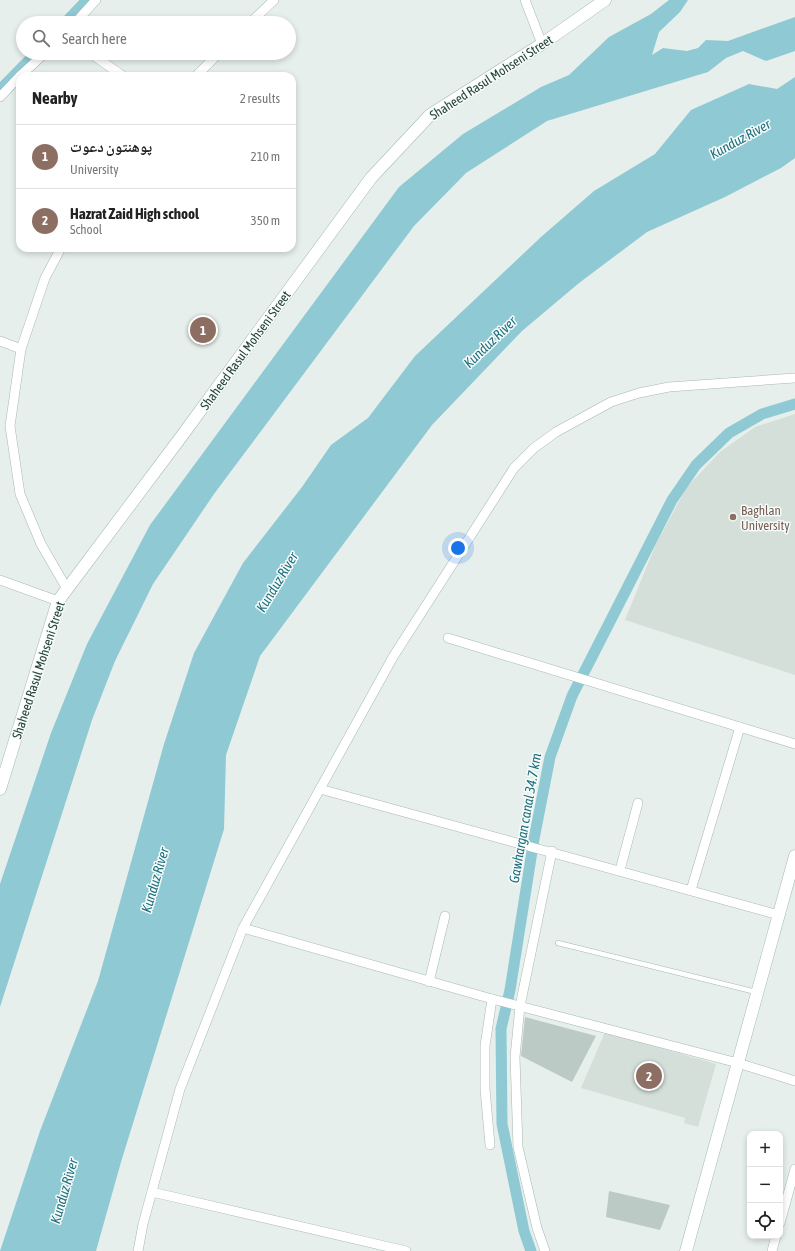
<!DOCTYPE html>
<html lang="en">
<head>
<meta charset="utf-8">
<style>
  body { margin:0; font-family:"Asap Condensed","Noto Naskh Arabic",sans-serif; background:#f2f2f2; color:#222 }
  .controls { position:absolute; right:12px; bottom:12px; display:grid; overflow:hidden; border-radius:8px; box-shadow:0 2px 6px #0003 }
  .controls button { width:36px; height:36px; display:grid; place-items:center; padding:0; border:0; border-bottom:1px solid #e0e0e0; background:#fff; color:#222; font:20px sans-serif }
  .you { position:absolute; left:458px; top:548px; width:14px; height:14px; margin:-10px; border:3px solid #fff; border-radius:50%; background:#1a73e8; box-shadow:0 0 0 6px #1a73e833 }
  .badge { display:grid; place-items:center; width:26px; height:26px; border-radius:50%; background:#7c3aed; color:#fff; font-size:13px; font-weight:700 }
  .pin { position:absolute; translate:-50% -50%; border:2px solid #fff; box-shadow:0 1px 4px #0006 }
  .list { margin:0; padding:0; list-style:none }
  h2 { display:flex; justify-content:space-between; align-items:center; height:52px; margin:0; padding:0 16px; font-size:17px }
  h2 small { font-size:13px; font-weight:400; color:#767676 }
  .list li { display:grid; grid-template-columns:26px 1fr auto; gap:12px; align-items:center; box-sizing:border-box; height:64px; padding:0 16px; border-top:1px solid #e0e0e0 }
  .list b { display:block; font-size:15px; white-space:nowrap }
  .list p { margin:0; font-size:13px; white-space:nowrap; color:#767676 }
  .list em { font-size:13px; font-style:normal; color:#767676 }
  .icon { flex:none; width:22px; height:22px; fill:none; stroke:currentColor; stroke-width:2; stroke-linecap:round; stroke-linejoin:round }
  .map { position:relative; flex:none; width:795px; height:1251px; overflow:hidden }
  .search { position:absolute; background:#fff; box-shadow:0 2px 6px #0003; left:16px; top:16px; width:280px; height:44px; display:flex; align-items:center; gap:10px; box-sizing:border-box; padding:0 14px; border-radius:22px; color:#767676; font-size:15px }
  .panel { position:absolute; background:#fff; box-shadow:0 2px 6px #0003; left:16px; top:72px; width:280px; height:180px; border-radius:12px }
  .map>svg:first-child { display:block }
  .built { fill:#d4dfda }
  .water { fill:#8ec9d4 }
  .lines { fill:none; stroke-linecap:round; stroke-linejoin:round }
  .canal { stroke:#8ec9d4; stroke-width:11 }
  .building { fill:#bbcac4 }
  .lane-casing { stroke:#a8b8b2; stroke-width:5.5 }
  .street-casing { stroke:#a8b8b2; stroke-width:10 }
  .secondary-casing { stroke:#a4bbb3; stroke-width:13 }
  .lane { stroke:#fff; stroke-width:4.5 }
  .street { stroke:#fff; stroke-width:9 }
  .secondary { stroke:#fff; stroke-width:12 }
  .education-dot { fill:#8d6e63; stroke:#f7fbf9; stroke-width:1.5 }
  .labels { text-anchor:middle; stroke-width:3; stroke-linejoin:round; paint-order:stroke }
  .street-label { font-size:13px; fill:#24423a; stroke:#f7fbf9 }
  .education-label { font-size:13px; fill:#785e54; stroke:#f7fbf9; text-anchor:start }
  .water-label { font-size:14px; font-style:italic; fill:#1c6f80; stroke:#f7fbf9 }
</style>
</head>
<body>
<div class="map">
<svg width="795" height="1251" viewBox="0 0 795 1251">
  <rect width="100%" height="100%" fill="#e6efeb"/>
  <!-- built -->
  <g class="built">
    <polygon points="795,414 795,675 625,620 655,546 686,488 720,452 755,427"/>
    <polygon points="605,1032 716,1064 698,1127 684,1123 685,1118 581,1088"/>
  </g>
  <!-- water -->
  <g class="water">
    <polygon points="669,0 688,0 680,12 659,32 652,55 663,48 687,51 698,48 706,40 728,41 795,17 795,51 766,61 743,51 726,58 708,72 547,121 466,173 414,226 214,494 153,584 115,661 92,720 0,1007 0,884 51,733 87,644 150,525 399,187 463,134 541,87 569,75 609,37 651,14"/>
    <polygon points="795,77 795,158 781,168 725,197 647,232 579,283 522,331 432,425 260,656 226,755 224,829 121,1162 96,1251 0,1251 40,1131 98,981 164,744 194,653 243,563 302,487 331,445 368,418 415,356 541,237 594,191 655,154 691,110 749,84 777,89"/>
  </g>
  <g class="lines">
    <!-- canal -->
    <g class="canal">
      <polyline points="65,23 87,0"/>
      <polyline points="0,90 36,53"/>
      <polyline points="531,1251 524,1231 502,1124 501,1029 510,990 534,839 550,757 572,696 672,500 696,465 729,433 762,414 795,404"/>
    </g>
  </g>
  <!-- building -->
  <g class="building">
    <polygon points="525,1017 596,1036 572,1082 521,1056"/>
    <polygon points="609,1191 670,1205 660,1230 606,1217"/>
  </g>
  <g class="lines">
    <defs>
      <polyline id="lane" points="558,943 756,992"/>
      <g id="street">
        <polyline points="525,0 542,44"/>
        <polyline points="75,23 96,0"/>
        <polyline points="250,23 274,0"/>
        <polyline points="90,53 123,76"/>
        <polyline points="20,76 45,53"/>
        <polyline points="196,76 219,53"/>
        <polyline points="0,97 20,76"/>
        <polyline points="61,248 45,278 21,349 10,426 20,494 41,544 67,589"/>
        <polyline points="0,341 21,349"/>
        <polyline points="0,580 58,601"/>
        <polyline points="448,638 795,744"/>
        <polyline points="320,789 779,915"/>
        <polyline points="620,870 638,803"/>
        <polyline points="691,890 740,727"/>
        <polyline points="243,928 393,657 514,468 534,448 556,432 611,402 639,393 669,387 795,378"/>
        <polyline points="429,982 445,916"/>
        <polyline points="490,1145 485,1089 485,1046 492,999"/>
        <polyline points="152,1192 406,1251"/>
        <polyline points="780,1223 795,1169"/>
        <polyline points="138,1251 143,1224 180,1089 243,928 492,999 738,1063 795,1081"/>
        <polyline points="545,1251 537,1228 518,1147 515,1057 520,1006 552,851"/>
        <polyline points="772,1251 776,1236"/>
      </g>
      <g id="secondary">
        <polyline points="0,789 58,601 181,437 371,178 430,115 542,44 605,0"/>
        <polyline points="686,1251 795,856"/>
      </g>
    </defs>
    <!-- lane casing -->
    <use href="#lane" class="lane-casing"/>
    <!-- street casing -->
    <use href="#street" class="street-casing"/>
    <!-- secondary casing -->
    <use href="#secondary" class="secondary-casing"/>
    <!-- lane -->
    <use href="#lane" class="lane"/>
    <!-- street -->
    <use href="#street" class="street"/>
    <!-- secondary -->
    <use href="#secondary" class="secondary"/>
  </g>
  <!-- markers -->
  <circle class="education-dot" cx="733" cy="517" r="4"/>
  <g class="labels">
    <!-- street labels -->
    <g class="street-label">
      <text transform="translate(491 77) rotate(-33)" y="5">Shaheed Rasul Mohseni Street</text>
      <text transform="translate(245 350) rotate(-54)" y="5">Shaheed Rasul Mohseni Street</text>
      <text transform="translate(38 670) rotate(-72)" y="5">Shaheed Rasul Mohseni Street</text>
    </g>
    <!-- education labels -->
    <g class="education-label">
      <text x="741" y="515">Baghlan<tspan x="741" dy="15">University</tspan></text>
    </g>
    <!-- water labels -->
    <g class="water-label">
      <text transform="translate(740 139) rotate(-29)" y="5">Kunduz River</text>
      <text transform="translate(490 342) rotate(-44)" y="5">Kunduz River</text>
      <text transform="translate(277 582) rotate(-59)" y="5">Kunduz River</text>
      <text transform="translate(525 818) rotate(-80)" y="5">Gawhargan canal 34.7 km</text>
      <text transform="translate(155 880) rotate(-74)" y="5">Kunduz River</text>
      <text transform="translate(64 1191) rotate(-74)" y="5">Kunduz River</text>
    </g>
  </g>
</svg>
<div class="controls">
<button>+</button>
<button>−</button>
<button><svg class="icon" aria-label="locate" viewBox="0 0 24 24"><circle cx="12" cy="12" r="6"/><path d="M12 2v4M12 18v4M2 12h4M18 12h4"/></svg></button>
</div>
<div class="you"></div>
<div class="pin badge" style="left:203px;top:330px;background:#8d6e63">1</div>
<div class="pin badge" style="left:649px;top:1076px;background:#8d6e63">2</div>
<div class="search"><svg class="icon" aria-label="search" viewBox="0 0 24 24"><circle cx="10" cy="10" r="6"/><path d="M15 15l6 6"/></svg>Search here</div>
<section class="panel">
<h2>Nearby<small>2 results</small></h2>
<ul class="list">
<li><span class="badge" style="background:#8d6e63">1</span><div><b>پوهنتون دعوت</b><p>University</p></div><em>210 m</em></li>
<li><span class="badge" style="background:#8d6e63">2</span><div><b>Hazrat Zaid High school</b><p>School</p></div><em>350 m</em></li>
</ul>
</section>
</div>
</body>
</html>
